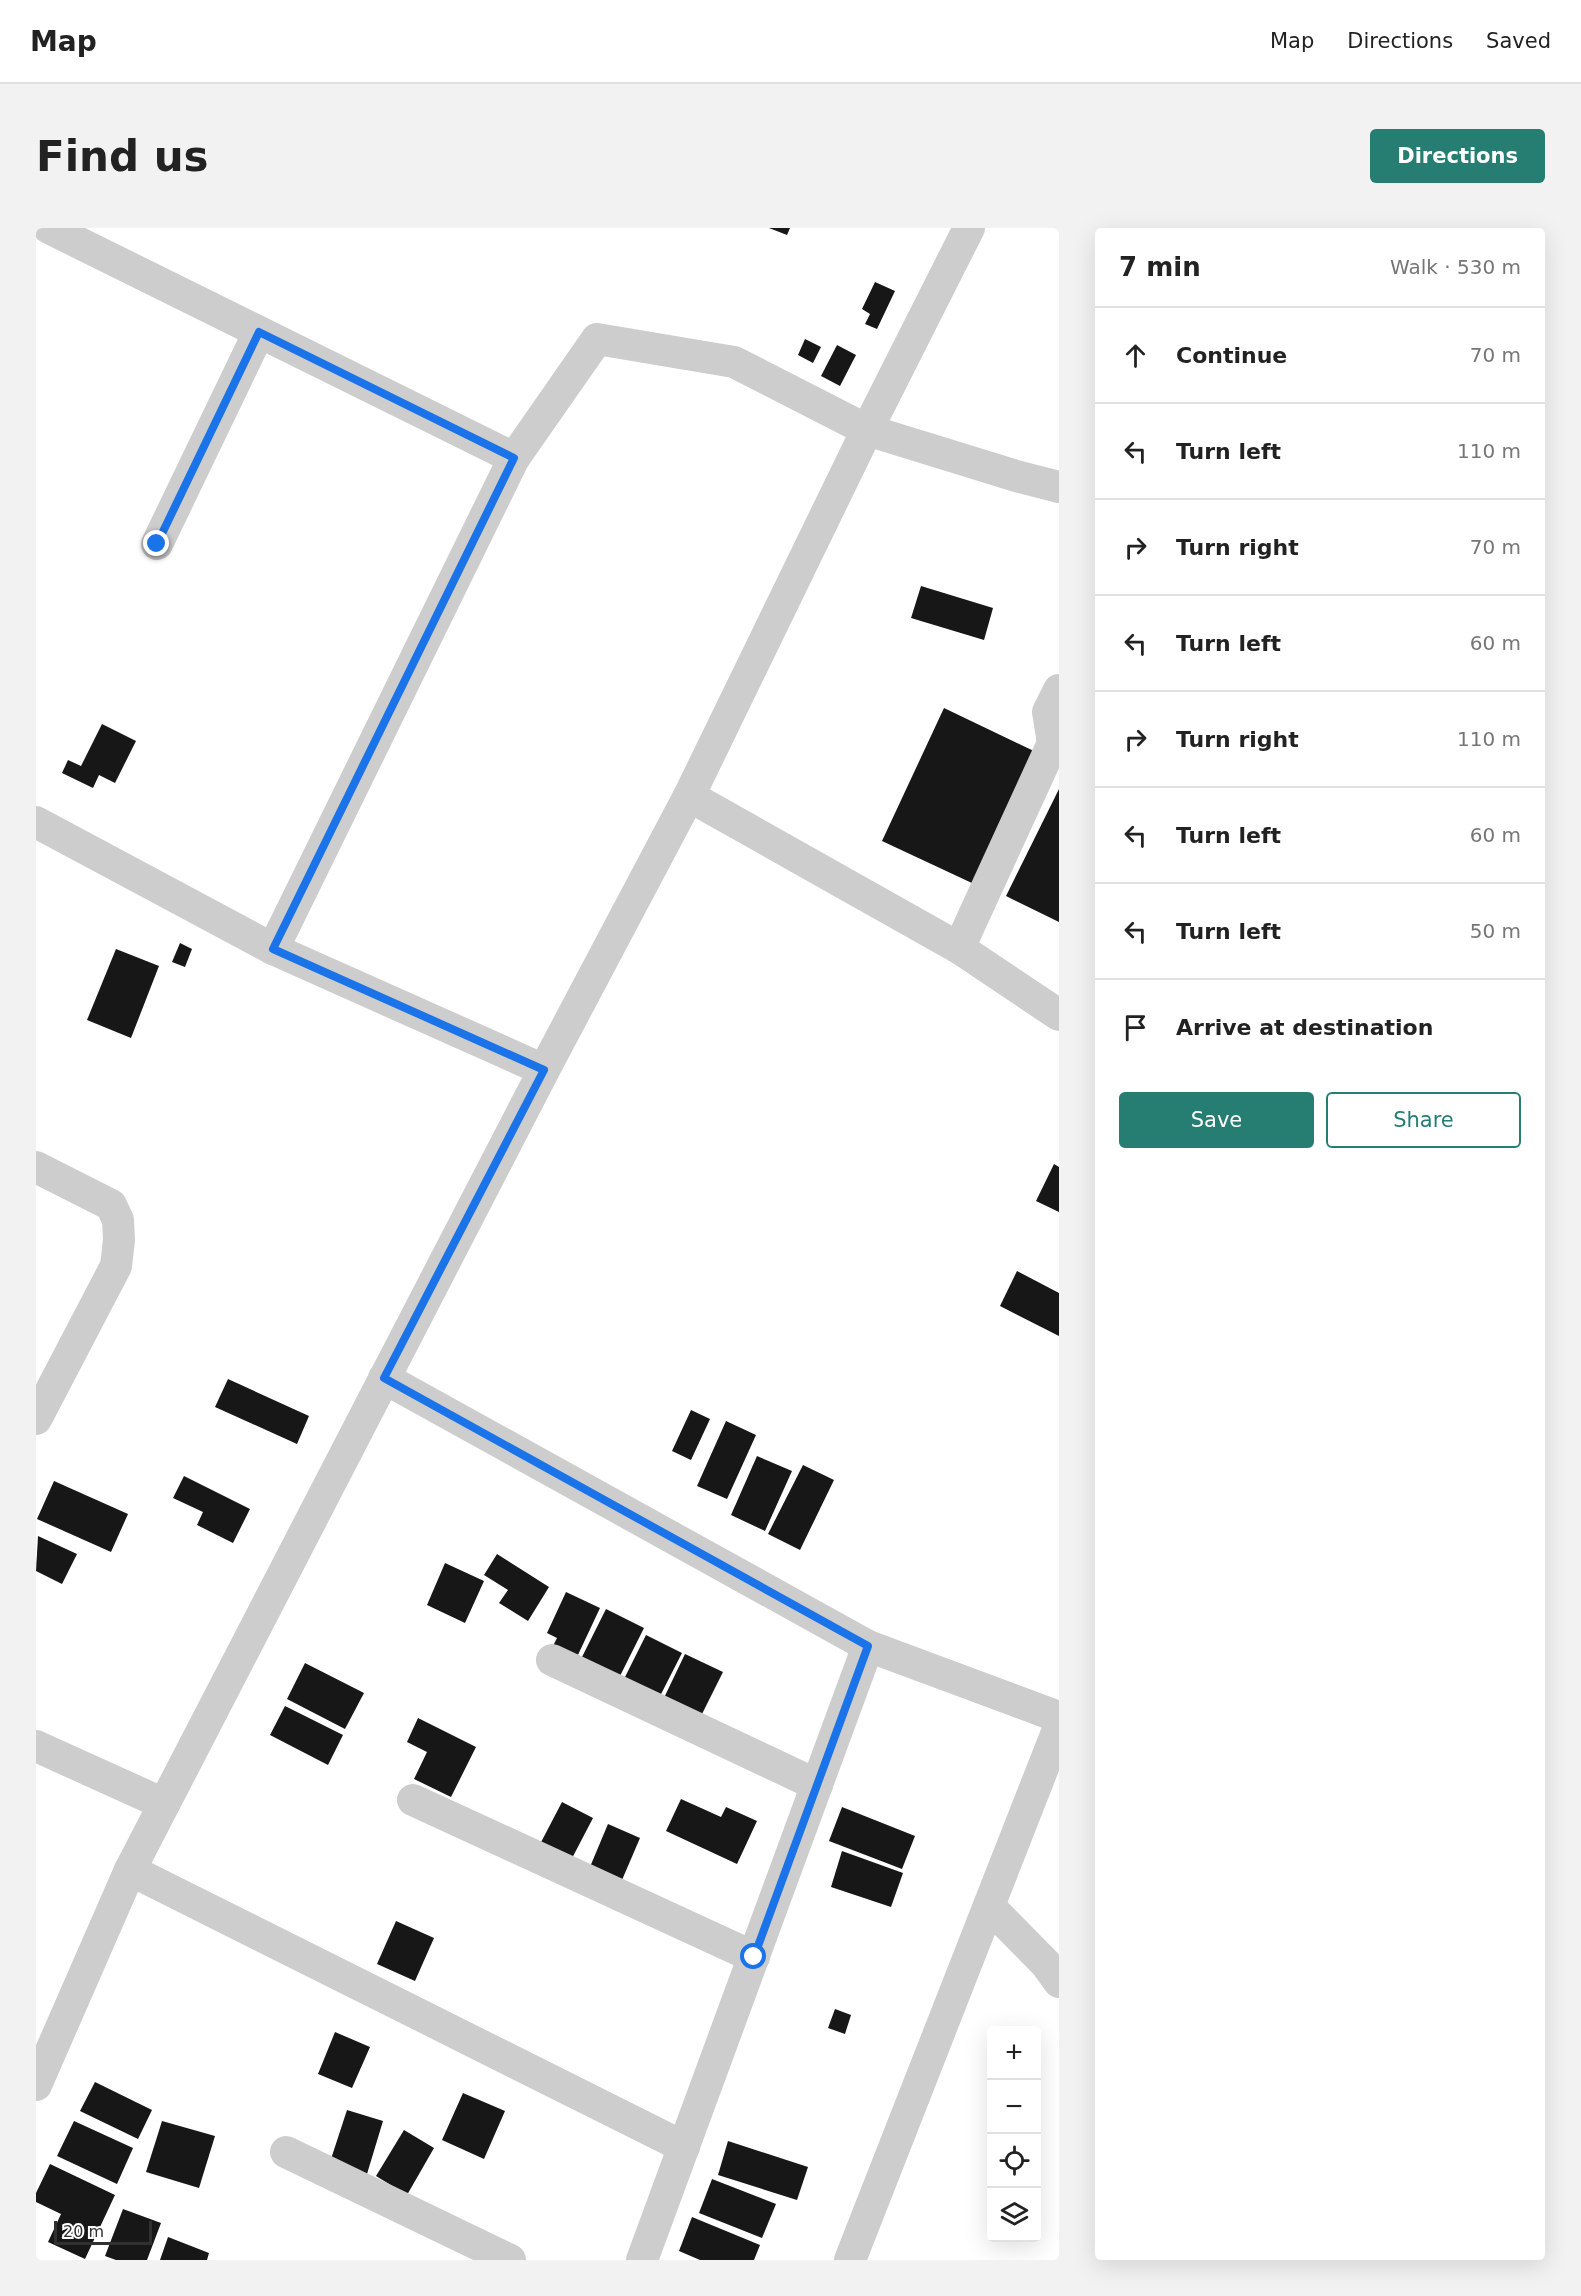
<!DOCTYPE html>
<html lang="en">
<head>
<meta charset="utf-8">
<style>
  body { margin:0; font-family:"DejaVu Sans",sans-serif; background:#f2f2f2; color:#222 }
  .controls { position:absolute; right:18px; bottom:18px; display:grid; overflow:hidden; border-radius:6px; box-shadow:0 6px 24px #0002 }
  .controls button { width:54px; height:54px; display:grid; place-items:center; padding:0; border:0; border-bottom:2px solid #e0e0e0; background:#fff; color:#222; font:30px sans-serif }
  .scale { position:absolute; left:18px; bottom:15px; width:98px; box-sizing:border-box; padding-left:6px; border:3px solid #303030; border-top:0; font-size:16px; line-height:21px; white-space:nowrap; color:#303030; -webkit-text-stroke:4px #fff; paint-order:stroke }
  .stop { position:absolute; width:18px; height:18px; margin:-14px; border:4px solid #1a73e8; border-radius:50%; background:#fff }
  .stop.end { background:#1a73e8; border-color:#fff; box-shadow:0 2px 6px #0008 }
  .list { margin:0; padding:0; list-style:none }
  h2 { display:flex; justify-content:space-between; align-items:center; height:78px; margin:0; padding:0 24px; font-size:26px }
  h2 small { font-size:20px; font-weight:400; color:#767676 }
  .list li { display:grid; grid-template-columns:39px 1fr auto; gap:18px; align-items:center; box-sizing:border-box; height:96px; padding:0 24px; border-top:2px solid #e0e0e0 }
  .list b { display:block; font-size:22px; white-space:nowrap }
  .list em { font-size:20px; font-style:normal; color:#767676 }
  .actions { display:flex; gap:12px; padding:18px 24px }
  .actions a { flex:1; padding:14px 0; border:2px solid #267e72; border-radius:6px; text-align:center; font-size:21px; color:#267e72 }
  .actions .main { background:#267e72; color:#fff }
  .icon { flex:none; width:33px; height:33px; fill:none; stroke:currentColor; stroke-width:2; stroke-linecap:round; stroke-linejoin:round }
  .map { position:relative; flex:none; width:1023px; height:2032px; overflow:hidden; border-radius:6px }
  header { display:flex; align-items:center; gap:36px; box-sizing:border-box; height:84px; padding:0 30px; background:#fff; border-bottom:2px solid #e0e0e0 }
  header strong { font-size:28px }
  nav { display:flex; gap:33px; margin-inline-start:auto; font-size:21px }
  .intro { display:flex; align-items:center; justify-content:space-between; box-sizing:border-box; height:144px; padding:0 36px }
  h1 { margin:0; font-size:42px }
  .button { padding:15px 27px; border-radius:6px; background:#267e72; color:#fff; font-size:21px; font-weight:700 }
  main { display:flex; gap:36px; padding:0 36px }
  aside { flex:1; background:#fff; border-radius:6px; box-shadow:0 6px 24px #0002 }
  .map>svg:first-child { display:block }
  .building { fill:#171717 }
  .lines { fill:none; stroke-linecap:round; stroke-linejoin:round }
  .minor { stroke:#cdcdcd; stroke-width:32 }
  .route { stroke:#1a73e8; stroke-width:8 }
</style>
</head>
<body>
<header>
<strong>Map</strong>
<nav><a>Map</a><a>Directions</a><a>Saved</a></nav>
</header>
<div class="intro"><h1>Find us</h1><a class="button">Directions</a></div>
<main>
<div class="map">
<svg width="1023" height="2032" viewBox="0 0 1023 2032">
  <rect width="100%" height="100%" fill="#fff"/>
  <!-- building -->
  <g class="building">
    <polygon points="733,0 754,0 751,7"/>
    <polygon points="839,54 859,63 841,101 829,96 834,86 826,81"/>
    <polygon points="769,111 785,119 777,135 762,127"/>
    <polygon points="801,117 820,127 804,158 785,148"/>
    <polygon points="885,358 957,380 948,412 875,390"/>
    <polygon points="908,480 1000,524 938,656 846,613"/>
    <polygon points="66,496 100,513 79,555 63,547 57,560 26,545 32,532 45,538"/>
    <polygon points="1023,561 1023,694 970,668"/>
    <polygon points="144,715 156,721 149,739 136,734"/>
    <polygon points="80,721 123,738 95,810 51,792"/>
    <polygon points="1018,936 1023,939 1023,984 1000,973"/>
    <polygon points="981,1043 1023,1065 1023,1108 964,1078"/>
    <polygon points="192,1151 273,1188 261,1216 179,1179"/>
    <polygon points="655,1182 674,1191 655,1232 636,1223"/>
    <polygon points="690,1193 720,1207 691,1271 661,1258"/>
    <polygon points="721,1228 756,1243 729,1303 695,1287"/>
    <polygon points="767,1237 798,1252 764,1322 732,1306"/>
    <polygon points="148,1248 214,1281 197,1315 161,1297 167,1284 137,1270"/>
    <polygon points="18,1253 92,1286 75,1324 1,1291"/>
    <polygon points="2,1308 41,1326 26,1356 0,1343"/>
    <polygon points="461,1326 513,1359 492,1393 463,1375 472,1362 448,1347"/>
    <polygon points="409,1335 448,1353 429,1395 391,1377"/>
    <polygon points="530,1364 564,1380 541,1429 517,1418 521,1410 511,1405"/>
    <polygon points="570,1381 608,1400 584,1448 546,1429"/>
    <polygon points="610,1407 646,1425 622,1472 586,1455"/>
    <polygon points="649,1426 687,1444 663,1492 626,1474"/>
    <polygon points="269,1435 328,1465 309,1501 251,1471"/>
    <polygon points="249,1478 307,1507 292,1537 234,1507"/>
    <polygon points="382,1490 440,1519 415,1569 378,1551 391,1524 371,1514"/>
    <polygon points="645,1571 685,1589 690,1579 721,1593 701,1636 630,1603"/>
    <polygon points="526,1574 557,1590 533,1636 502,1620"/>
    <polygon points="806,1579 879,1608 866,1641 793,1613"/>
    <polygon points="572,1596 604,1610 583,1659 551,1646"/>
    <polygon points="806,1623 867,1645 855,1679 795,1659"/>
    <polygon points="360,1693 398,1710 379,1753 341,1736"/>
    <polygon points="799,1781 815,1787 809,1806 792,1800"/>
    <polygon points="299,1804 334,1819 316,1860 282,1846"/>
    <polygon points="59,1854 116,1882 102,1911 44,1883"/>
    <polygon points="427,1865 469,1883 448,1931 406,1912"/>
    <polygon points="311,1882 347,1893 331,1946 294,1934"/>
    <polygon points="38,1893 97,1920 81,1956 21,1928"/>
    <polygon points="126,1893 179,1908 163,1960 110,1944"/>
    <polygon points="368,1902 398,1920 371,1967 340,1948"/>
    <polygon points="692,1913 772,1939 761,1972 682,1947"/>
    <polygon points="14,1936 79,1967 49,2031 12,2014 25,1986 0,1974 0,1965"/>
    <polygon points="676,1951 740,1976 726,2010 663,1985"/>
    <polygon points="87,1981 125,1995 111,2032 80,2032 69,2028"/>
    <polygon points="656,1989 724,2017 718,2032 664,2032 643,2023"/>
    <polygon points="132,2009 173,2025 171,2032 124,2032"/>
  </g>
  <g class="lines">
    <!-- minor -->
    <g class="minor">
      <polyline points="13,0 478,230"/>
      <polyline points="121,316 223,104"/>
      <polyline points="653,568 923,720 1023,787"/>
      <polyline points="0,594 237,721 508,842"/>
      <polyline points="923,720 1017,515 1012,484 1023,462"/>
      <polyline points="237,721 478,230 561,111 698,134 831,202 980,248 1023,259"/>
      <polyline points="0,939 75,977 82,992 83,1012 80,1038 0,1191"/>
      <polyline points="348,1150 832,1418"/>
      <polyline points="516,1432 781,1557"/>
      <polyline points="0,1518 128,1576"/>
      <polyline points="377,1572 718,1729"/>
      <polyline points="94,1642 648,1919"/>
      <polyline points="953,1678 1010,1736 1023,1754"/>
      <polyline points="0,1857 94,1642 508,842 653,568 831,202 933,0"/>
      <polyline points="250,1924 474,2032"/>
      <polyline points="606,2032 832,1418 1023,1489"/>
      <polyline points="814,2032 1023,1499"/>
    </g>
  </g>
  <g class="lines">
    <!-- route -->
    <polyline class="route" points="121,316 223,104 478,230 237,721 508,842 348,1150 832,1418 718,1729"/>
  </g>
</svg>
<div class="controls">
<button>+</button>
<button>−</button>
<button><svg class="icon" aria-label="locate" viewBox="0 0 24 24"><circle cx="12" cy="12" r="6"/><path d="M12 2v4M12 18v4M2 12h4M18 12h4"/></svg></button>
<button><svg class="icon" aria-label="layers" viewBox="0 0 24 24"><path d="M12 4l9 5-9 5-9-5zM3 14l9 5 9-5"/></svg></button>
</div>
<div class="scale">20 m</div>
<div class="stop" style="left:718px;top:1729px"></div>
<div class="stop end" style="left:121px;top:316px"></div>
</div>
<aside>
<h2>7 min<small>Walk · 530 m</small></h2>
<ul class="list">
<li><svg class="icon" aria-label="ahead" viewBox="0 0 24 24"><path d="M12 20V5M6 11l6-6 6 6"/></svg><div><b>Continue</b></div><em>70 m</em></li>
<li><svg class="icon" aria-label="left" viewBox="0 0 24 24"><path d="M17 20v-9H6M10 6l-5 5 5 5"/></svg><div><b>Turn left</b></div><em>110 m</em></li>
<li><svg class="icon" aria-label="right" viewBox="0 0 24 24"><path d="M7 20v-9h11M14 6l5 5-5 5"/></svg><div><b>Turn right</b></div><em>70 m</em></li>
<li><svg class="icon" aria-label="left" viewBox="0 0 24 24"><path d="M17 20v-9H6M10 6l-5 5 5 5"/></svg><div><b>Turn left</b></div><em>60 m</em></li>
<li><svg class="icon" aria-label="right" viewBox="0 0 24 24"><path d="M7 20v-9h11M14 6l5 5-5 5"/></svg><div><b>Turn right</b></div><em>110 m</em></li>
<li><svg class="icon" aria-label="left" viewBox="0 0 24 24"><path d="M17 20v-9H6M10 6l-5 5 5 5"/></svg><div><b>Turn left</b></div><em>60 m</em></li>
<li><svg class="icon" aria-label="left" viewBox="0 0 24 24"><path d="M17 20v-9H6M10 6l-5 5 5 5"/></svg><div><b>Turn left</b></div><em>50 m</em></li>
<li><svg class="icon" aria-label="arrive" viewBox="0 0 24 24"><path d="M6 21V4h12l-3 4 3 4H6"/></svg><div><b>Arrive at destination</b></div></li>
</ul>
<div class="actions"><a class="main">Save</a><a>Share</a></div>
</aside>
</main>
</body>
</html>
